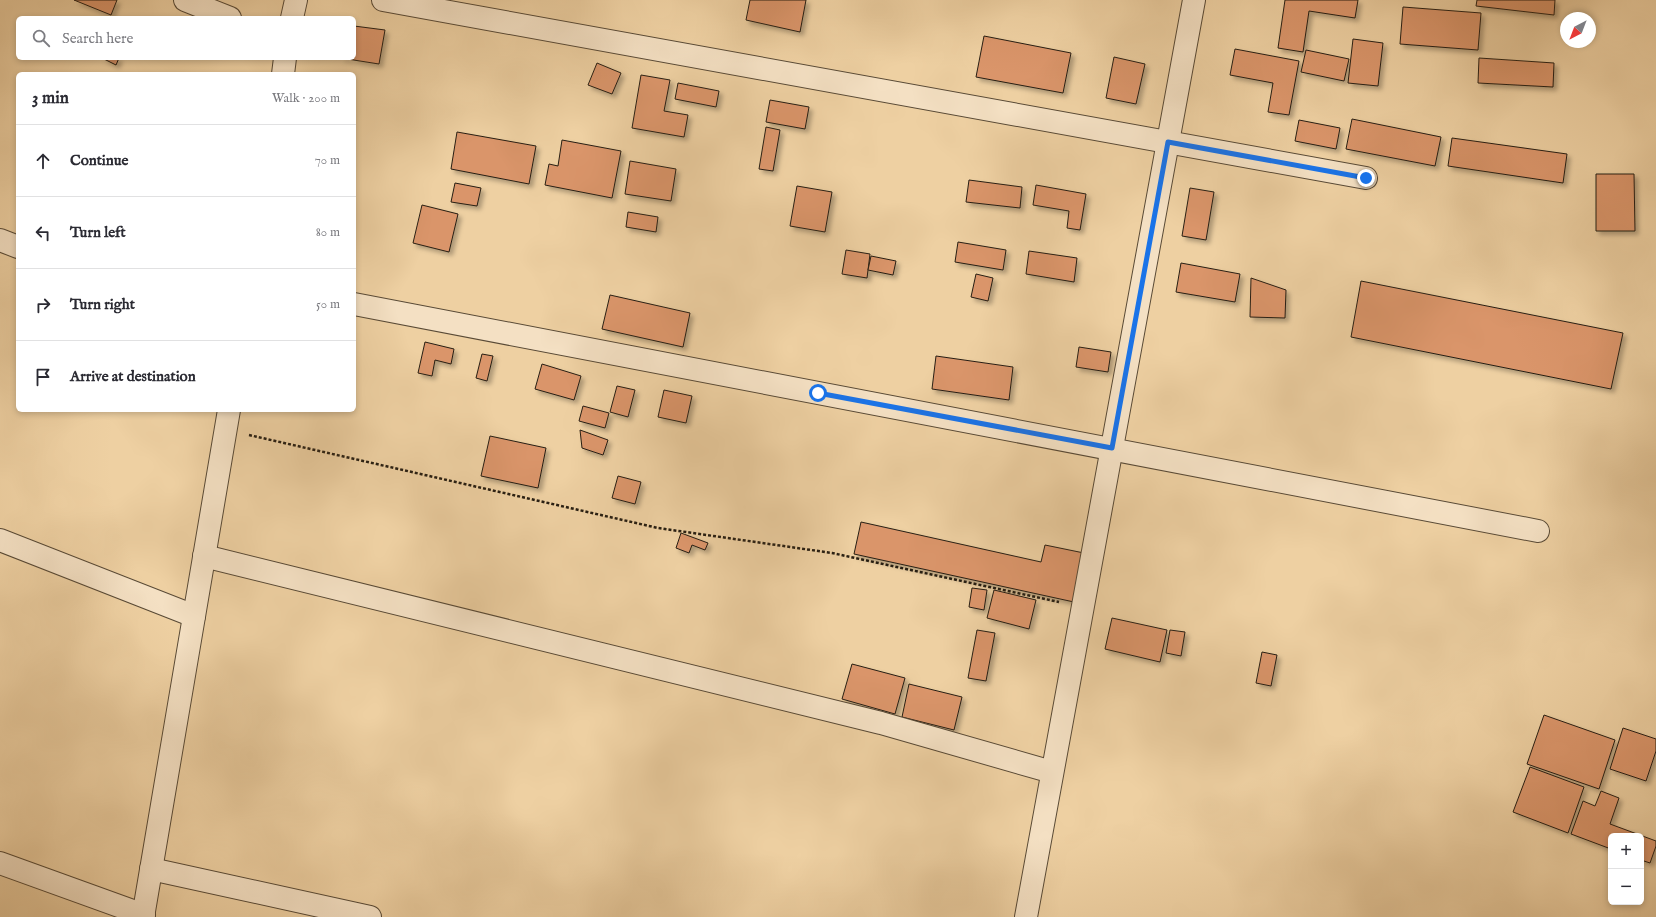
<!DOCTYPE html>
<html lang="en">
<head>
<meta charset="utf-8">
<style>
  body { margin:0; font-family:"IM FELL English",serif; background:#f2f2f3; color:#2b2b33 }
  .controls { position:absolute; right:12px; bottom:12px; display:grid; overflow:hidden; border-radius:6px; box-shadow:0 2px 6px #0003 }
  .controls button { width:36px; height:36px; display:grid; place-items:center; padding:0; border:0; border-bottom:1px solid #e1e1e2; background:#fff; color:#2b2b33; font:20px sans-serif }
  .compass { position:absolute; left:1560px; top:12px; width:36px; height:36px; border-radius:50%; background:#fff; box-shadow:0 2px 6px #0003; rotate:222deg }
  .stop { position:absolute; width:12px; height:12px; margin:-9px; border:3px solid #1a73e8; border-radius:50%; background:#fff }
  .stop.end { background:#1a73e8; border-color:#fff; box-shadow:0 1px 4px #0008 }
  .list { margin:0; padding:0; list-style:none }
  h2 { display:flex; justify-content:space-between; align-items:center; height:52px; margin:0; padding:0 16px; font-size:17px }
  h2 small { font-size:13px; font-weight:400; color:#7c7c81 }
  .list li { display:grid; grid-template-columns:26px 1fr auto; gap:12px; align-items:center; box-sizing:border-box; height:72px; padding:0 16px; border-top:1px solid #e1e1e2 }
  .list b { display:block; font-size:15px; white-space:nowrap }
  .list em { font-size:13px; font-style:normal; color:#7c7c81 }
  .icon { flex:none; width:22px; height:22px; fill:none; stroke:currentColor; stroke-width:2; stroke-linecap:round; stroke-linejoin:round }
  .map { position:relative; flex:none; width:1656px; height:917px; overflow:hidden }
  .search { position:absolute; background:#fff; box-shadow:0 2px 6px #0003; left:16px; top:16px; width:340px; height:44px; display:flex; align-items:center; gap:10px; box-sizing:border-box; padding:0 14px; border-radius:6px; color:#7c7c81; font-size:15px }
  .panel { position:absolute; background:#fff; box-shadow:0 2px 6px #0003; left:16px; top:72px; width:340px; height:340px; border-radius:6px }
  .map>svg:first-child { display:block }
  .building { fill:#da956b; stroke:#271e12; filter:url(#shadow) }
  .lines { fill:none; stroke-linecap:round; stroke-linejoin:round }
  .minor-casing { stroke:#594a36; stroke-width:24 }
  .path { stroke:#271e12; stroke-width:2.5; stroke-dasharray:3 2; stroke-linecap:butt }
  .minor { stroke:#f4e0c3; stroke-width:22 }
  .route { stroke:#1a73e8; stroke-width:5 }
</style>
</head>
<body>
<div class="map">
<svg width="1656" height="917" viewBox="0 0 1656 917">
  <defs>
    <filter id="shadow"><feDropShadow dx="3.5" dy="3.5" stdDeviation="2" flood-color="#0004"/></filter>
  </defs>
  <rect width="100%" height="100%" fill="#eed0a2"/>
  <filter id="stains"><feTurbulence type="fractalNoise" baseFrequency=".005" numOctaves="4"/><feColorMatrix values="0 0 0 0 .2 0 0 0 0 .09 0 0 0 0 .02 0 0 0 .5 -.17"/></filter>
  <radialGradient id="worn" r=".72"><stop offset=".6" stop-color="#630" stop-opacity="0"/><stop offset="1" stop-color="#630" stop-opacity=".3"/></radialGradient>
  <!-- building -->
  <g class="building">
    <polygon points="74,0 117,0 111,15"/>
    <polygon points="750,0 806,0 800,32 746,20"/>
    <polygon points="1285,0 1358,0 1355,18 1309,11 1303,52 1278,48"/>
    <polygon points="1477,0 1555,0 1554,15 1476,6"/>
    <polygon points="1403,7 1481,13 1478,50 1400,44"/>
    <polygon points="354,26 385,30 379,64 341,58 354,58"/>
    <polygon points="984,36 1071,53 1063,93 976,77"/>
    <polygon points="1353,39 1383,43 1378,86 1348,83"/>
    <polygon points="1235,49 1299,61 1289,115 1268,112 1273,83 1230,75"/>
    <polygon points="1306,50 1349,59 1344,81 1301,72"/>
    <polygon points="1114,57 1145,64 1136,104 1106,98"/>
    <polygon points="102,58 119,58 116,65"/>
    <polygon points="1479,58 1554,63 1553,87 1478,83"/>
    <polygon points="597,63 621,73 612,94 588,85"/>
    <polygon points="641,75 670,80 664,111 688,115 684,137 632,128"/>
    <polygon points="678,83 719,91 716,107 675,99"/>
    <polygon points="770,100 809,107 805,129 766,122"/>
    <polygon points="1352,119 1441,137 1435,166 1346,149"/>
    <polygon points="1299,120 1340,128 1336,149 1295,141"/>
    <polygon points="766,127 780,130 773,171 759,169"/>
    <polygon points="457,132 536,146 529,184 451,169"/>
    <polygon points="1452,138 1567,154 1563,183 1448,166"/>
    <polygon points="562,140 621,151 612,198 545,185 549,164 558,166"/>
    <polygon points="630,161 676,169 671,201 625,194"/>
    <polygon points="1596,174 1634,174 1635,231 1596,231"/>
    <polygon points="969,180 1022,187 1020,208 966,202"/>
    <polygon points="455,183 481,188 477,206 451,202"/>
    <polygon points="1036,185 1086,194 1080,230 1067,228 1069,211 1033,205"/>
    <polygon points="797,186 832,192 825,232 790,226"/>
    <polygon points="1190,188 1214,192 1206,240 1182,236"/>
    <polygon points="422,205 458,214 449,252 413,243"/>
    <polygon points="628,212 658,217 656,232 626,227"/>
    <polygon points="958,242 1006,250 1003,270 955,262"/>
    <polygon points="846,250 870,254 867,278 842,274"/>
    <polygon points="1029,251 1077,258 1074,282 1026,274"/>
    <polygon points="871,256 896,261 893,275 868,270"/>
    <polygon points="1181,263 1240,274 1235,302 1176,292"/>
    <polygon points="976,274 993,278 988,301 971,297"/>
    <polygon points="1251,278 1286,290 1285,318 1250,317"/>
    <polygon points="1361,281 1623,333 1611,389 1351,337"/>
    <polygon points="610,295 690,313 683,347 602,329"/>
    <polygon points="425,342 454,349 451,364 435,360 432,376 418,373"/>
    <polygon points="1079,347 1111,352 1108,372 1076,367"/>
    <polygon points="482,354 493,356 487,381 476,378"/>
    <polygon points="936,356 1013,367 1009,400 932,389"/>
    <polygon points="542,364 581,376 574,400 535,389"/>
    <polygon points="617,386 635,390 628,417 610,412"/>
    <polygon points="664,390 692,396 686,423 658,417"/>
    <polygon points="583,406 609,413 605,428 579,421"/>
    <polygon points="580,430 608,440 603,455 582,448"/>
    <polygon points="490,436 546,448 538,488 481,476"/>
    <polygon points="618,476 641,482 635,504 612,498"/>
    <polygon points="861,522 1041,562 1045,545 1084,553 1074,602 854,554"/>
    <polygon points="681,533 708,543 705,550 692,545 689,553 676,548"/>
    <polygon points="972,588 987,590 984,610 969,607"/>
    <polygon points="994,590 1036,600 1029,629 987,618"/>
    <polygon points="1112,618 1167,630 1160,662 1105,649"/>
    <polygon points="977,630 995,633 986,681 968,678"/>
    <polygon points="1170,630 1185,632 1181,656 1166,653"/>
    <polygon points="1262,652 1277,655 1271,686 1256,683"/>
    <polygon points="852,664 905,678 895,714 842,699"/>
    <polygon points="909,684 962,697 954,730 902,717"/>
    <polygon points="1544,715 1615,740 1599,789 1527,764"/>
    <polygon points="1623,728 1656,739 1656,751 1646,781 1610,769"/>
    <polygon points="1530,767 1584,787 1568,833 1513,812"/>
    <polygon points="1601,791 1619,798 1610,824 1656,841 1656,846 1650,863 1641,860 1641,836 1611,836 1611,849 1571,834 1583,801 1595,806"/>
  </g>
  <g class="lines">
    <defs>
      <g id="minor">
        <polyline points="185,0 230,18"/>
        <polyline points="383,0 1366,178"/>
        <polyline points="292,18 296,0"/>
        <polyline points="283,74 285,58"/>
        <polyline points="0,240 18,247"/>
        <path d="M354,304C749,380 1144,454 1538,531"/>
        <polyline points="0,540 194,616"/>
        <polyline points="204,556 881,723 1052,772"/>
        <polyline points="0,863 144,915"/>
        <polyline points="151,869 370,917"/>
        <polyline points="143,917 229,410"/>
        <polyline points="1026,917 1194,0"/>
      </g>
    </defs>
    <!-- minor casing -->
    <use href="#minor" class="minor-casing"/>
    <!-- path -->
    <polyline class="path" points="249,435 658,528 832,553 1059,602"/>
    <!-- minor -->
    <use href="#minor" class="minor"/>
  </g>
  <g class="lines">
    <!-- route -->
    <polyline class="route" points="818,393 1112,448 1168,142 1366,178"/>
  </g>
  <rect width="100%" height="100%" filter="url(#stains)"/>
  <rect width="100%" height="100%" fill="url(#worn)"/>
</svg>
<div class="controls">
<button>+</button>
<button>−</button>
</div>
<svg class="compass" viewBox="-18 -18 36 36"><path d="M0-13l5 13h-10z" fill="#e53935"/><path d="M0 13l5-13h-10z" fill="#7c7c81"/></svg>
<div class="stop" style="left:818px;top:393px"></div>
<div class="stop end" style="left:1366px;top:178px"></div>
<div class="search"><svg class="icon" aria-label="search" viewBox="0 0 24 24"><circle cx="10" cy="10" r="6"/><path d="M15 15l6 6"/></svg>Search here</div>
<section class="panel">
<h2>3 min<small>Walk · 200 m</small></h2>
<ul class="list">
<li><svg class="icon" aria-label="ahead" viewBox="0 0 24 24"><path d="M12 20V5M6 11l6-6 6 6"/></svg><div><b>Continue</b></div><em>70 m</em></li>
<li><svg class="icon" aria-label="left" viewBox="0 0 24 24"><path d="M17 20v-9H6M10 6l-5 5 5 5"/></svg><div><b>Turn left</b></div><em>80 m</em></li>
<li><svg class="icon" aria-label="right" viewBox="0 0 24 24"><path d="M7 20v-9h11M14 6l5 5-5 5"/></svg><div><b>Turn right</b></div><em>50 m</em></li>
<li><svg class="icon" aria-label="arrive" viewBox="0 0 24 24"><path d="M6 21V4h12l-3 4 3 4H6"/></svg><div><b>Arrive at destination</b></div></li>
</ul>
</section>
</div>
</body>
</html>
